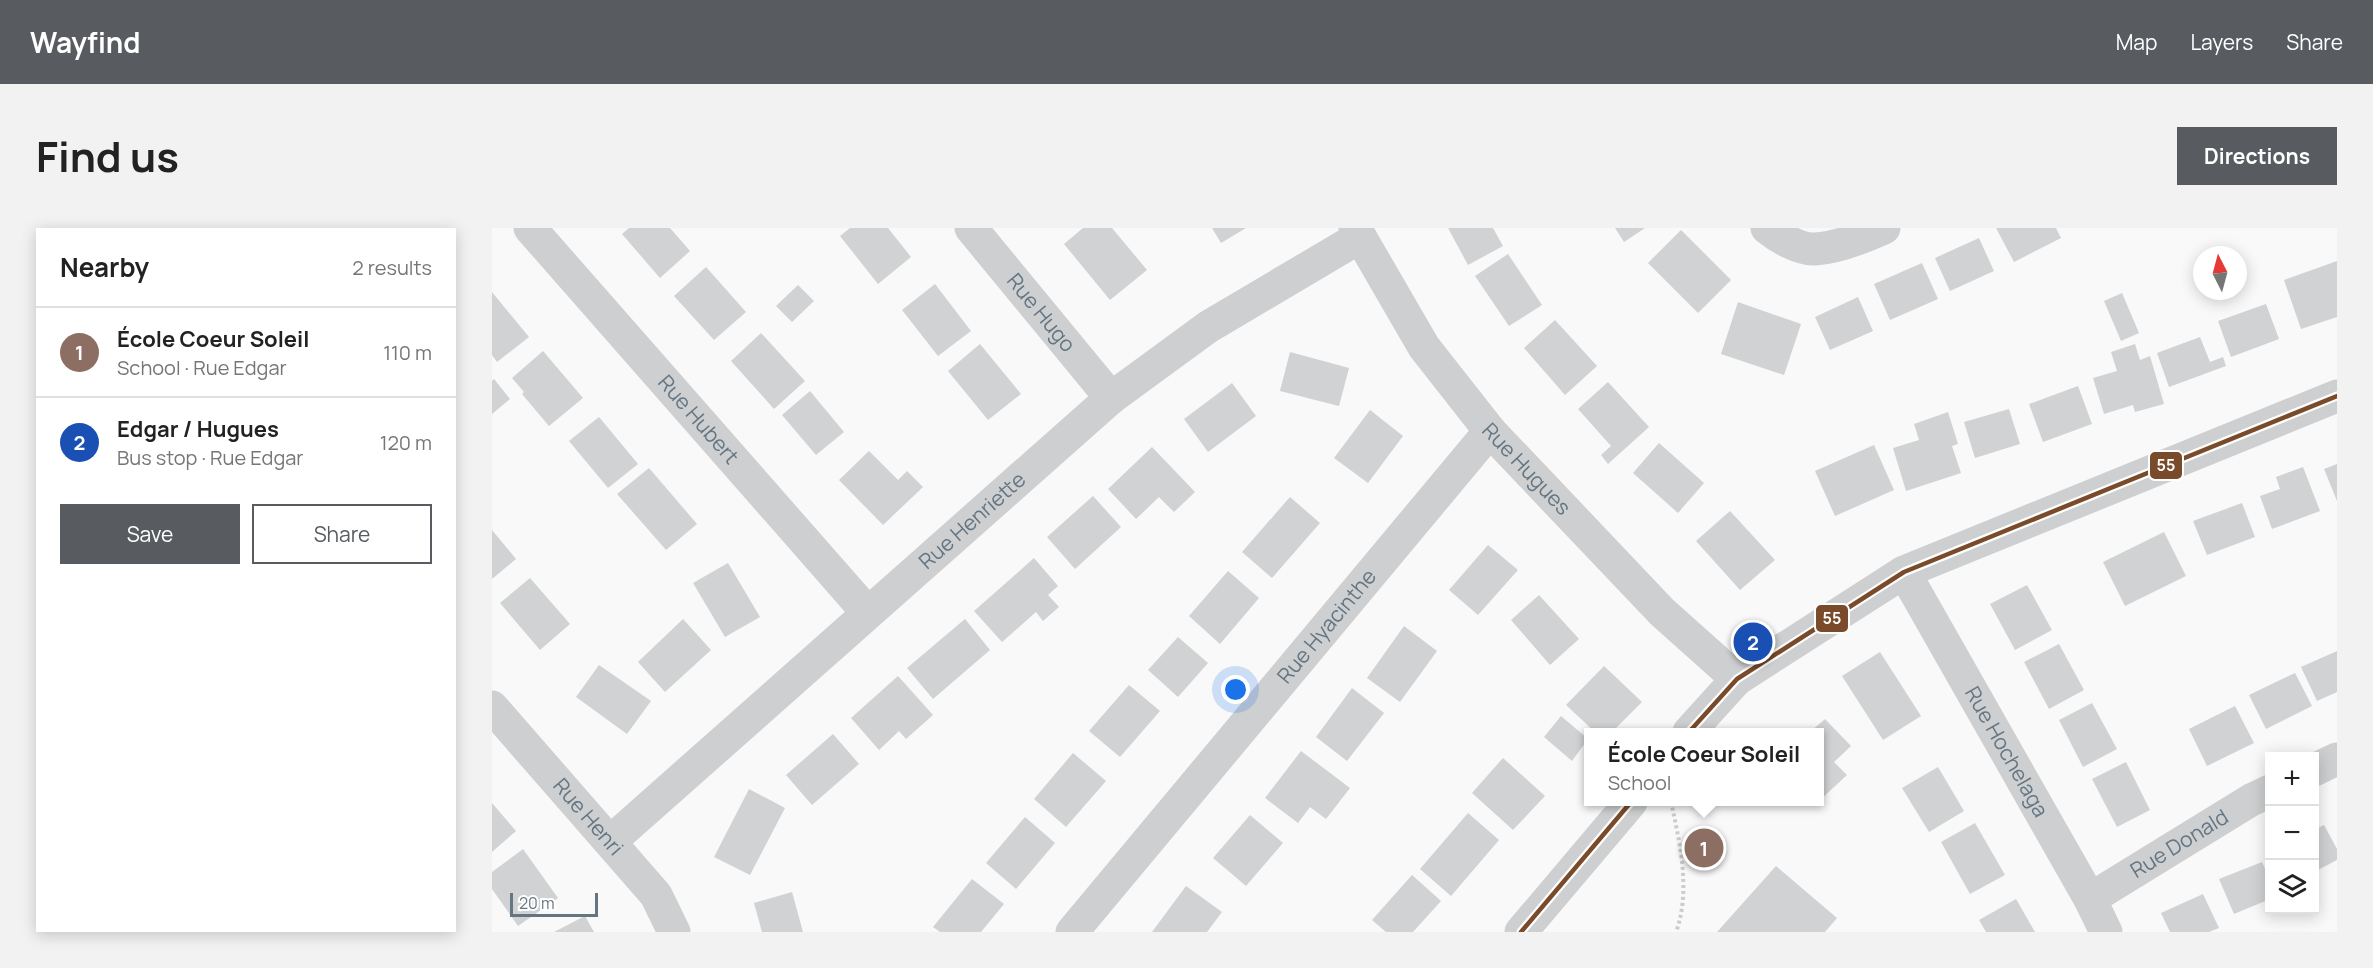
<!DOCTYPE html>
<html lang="en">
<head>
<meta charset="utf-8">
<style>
  body { margin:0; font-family:Manrope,sans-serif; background:#f2f2f2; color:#222 }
  .controls { position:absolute; right:18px; bottom:18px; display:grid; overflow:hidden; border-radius:0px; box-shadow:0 3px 15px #0003 }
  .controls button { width:54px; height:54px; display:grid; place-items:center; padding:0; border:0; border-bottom:2px solid #e0e0e0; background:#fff; color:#222; font:30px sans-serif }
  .compass { position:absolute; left:1701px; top:18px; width:54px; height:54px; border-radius:50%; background:#fff; box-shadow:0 3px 15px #0003; rotate:354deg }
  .scale { position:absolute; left:18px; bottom:15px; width:88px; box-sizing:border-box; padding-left:6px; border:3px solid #657683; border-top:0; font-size:16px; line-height:21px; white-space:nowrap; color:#657683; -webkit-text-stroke:4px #fff; paint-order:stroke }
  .you { position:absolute; left:744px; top:462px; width:21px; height:21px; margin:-15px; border:4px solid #fff; border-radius:50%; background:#1a73e8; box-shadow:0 0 0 9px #1a73e833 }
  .badge { display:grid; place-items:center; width:39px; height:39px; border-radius:50%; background:#585c60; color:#fff; font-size:20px; font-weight:700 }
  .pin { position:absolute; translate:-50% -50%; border:3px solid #fff; box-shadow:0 2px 6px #0006 }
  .popup { position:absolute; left:1092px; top:500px; width:240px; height:78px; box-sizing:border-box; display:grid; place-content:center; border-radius:0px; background:#fff; filter:drop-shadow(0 2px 4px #0005); font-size:20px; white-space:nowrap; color:#767676 }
  .popup b { font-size:22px; color:#222 }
  .popup::after { content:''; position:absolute; left:50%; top:100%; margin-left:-12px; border:12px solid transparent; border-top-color:#fff }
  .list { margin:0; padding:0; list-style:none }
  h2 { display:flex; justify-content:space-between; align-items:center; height:78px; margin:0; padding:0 24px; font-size:26px }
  h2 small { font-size:20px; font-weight:400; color:#767676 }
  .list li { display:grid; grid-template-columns:39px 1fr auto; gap:18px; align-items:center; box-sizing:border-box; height:90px; padding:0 24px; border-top:2px solid #e0e0e0 }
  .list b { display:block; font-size:22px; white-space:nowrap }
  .list p { margin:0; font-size:20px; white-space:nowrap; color:#767676 }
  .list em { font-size:20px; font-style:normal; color:#767676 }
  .actions { display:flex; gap:12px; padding:18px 24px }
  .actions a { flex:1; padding:14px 0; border:2px solid #585c60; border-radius:0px; text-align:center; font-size:21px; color:#585c60 }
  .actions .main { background:#585c60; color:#fff }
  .icon { flex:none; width:33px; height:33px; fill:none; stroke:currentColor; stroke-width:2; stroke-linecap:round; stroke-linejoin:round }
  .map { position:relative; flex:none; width:1845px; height:704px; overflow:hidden; border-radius:0px }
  header { display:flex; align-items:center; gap:36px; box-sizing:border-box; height:84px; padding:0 30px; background:#585c60; color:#fff }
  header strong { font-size:28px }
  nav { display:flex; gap:33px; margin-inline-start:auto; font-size:21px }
  .intro { display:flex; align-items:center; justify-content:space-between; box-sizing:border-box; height:144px; padding:0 36px }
  h1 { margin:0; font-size:42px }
  .button { padding:15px 27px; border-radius:0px; background:#585c60; color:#fff; font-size:21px; font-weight:700 }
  main { display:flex; gap:36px; padding:0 36px }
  aside { flex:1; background:#fff; border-radius:0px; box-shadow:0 3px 15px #0003 }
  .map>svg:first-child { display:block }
  .building { fill:#d0d2d3 }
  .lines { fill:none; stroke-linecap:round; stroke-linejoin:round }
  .path { stroke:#cbcccd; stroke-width:4; stroke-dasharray:3 3; stroke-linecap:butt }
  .street { stroke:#cecfd0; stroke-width:33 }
  .bus-1-casing { stroke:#fff; stroke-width:9 }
  .bus-1 { stroke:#7a4b2a; stroke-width:4.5 }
  .labels { text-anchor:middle; stroke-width:6; stroke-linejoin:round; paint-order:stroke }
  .street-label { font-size:21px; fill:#657683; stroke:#fff }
  .line-badge { stroke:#fff; stroke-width:2 }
  .badge-label { font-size:16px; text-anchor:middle; font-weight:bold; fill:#fff }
</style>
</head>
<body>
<header>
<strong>Wayfind</strong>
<nav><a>Map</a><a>Layers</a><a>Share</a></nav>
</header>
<div class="intro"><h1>Find us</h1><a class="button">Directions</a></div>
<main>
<aside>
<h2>Nearby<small>2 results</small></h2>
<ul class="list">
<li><span class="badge" style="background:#8d6e63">1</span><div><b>École Coeur Soleil</b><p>School · Rue Edgar</p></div><em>110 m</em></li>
<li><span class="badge" style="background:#1a4fb4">2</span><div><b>Edgar / Hugues</b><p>Bus stop · Rue Edgar</p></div><em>120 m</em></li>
</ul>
<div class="actions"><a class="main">Save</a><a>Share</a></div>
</aside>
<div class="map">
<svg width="1845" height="704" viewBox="0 0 1845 704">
  <rect width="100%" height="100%" fill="#f9f9f9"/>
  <!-- building -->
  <g class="building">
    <polygon points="137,0 178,0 198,23 168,50 130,6"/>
    <polygon points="358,0 396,0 419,29 386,56 348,8"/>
    <polygon points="591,0 620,0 655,42 618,72 572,16"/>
    <polygon points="720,0 754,0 729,15"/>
    <polygon points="956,0 1001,0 1011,18 976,37"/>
    <polygon points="1123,0 1153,0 1132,14"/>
    <polygon points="1504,0 1564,0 1569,10 1522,34"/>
    <polygon points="1189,2 1239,52 1206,85 1156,35"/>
    <polygon points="1487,10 1502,43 1458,63 1443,30"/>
    <polygon points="1016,26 1050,77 1017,98 983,48"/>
    <polygon points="1845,33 1845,89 1809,101 1792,52"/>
    <polygon points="1430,35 1446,71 1398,92 1382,56"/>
    <polygon points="214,39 254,84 222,112 182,68"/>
    <polygon points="443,56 479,103 446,128 410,82"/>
    <polygon points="306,57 322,73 300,94 284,78"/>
    <polygon points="0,64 37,109 5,134 0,127"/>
    <polygon points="1630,65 1647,105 1629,113 1612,73"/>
    <polygon points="1366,69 1381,103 1338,122 1323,89"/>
    <polygon points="1246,74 1309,96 1292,147 1229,126"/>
    <polygon points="1774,76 1787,111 1739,129 1726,93"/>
    <polygon points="1063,92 1105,138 1073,167 1032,120"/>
    <polygon points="269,105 313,153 282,181 239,133"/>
    <polygon points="1708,109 1718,134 1731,129 1734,138 1677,159 1665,125"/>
    <polygon points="488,116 529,166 496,192 456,143"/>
    <polygon points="1643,116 1648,132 1658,128 1672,176 1643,184 1641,177 1612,186 1601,150 1625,143 1619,124"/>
    <polygon points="51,123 91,170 57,198 30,166 32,164 20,150"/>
    <polygon points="798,124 857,140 847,178 788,163"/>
    <polygon points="2,151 18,171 0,186 0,153"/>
    <polygon points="1116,154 1157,199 1116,236 1109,227 1119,218 1086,181"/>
    <polygon points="740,155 764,188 716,224 692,191"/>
    <polygon points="1586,158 1600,196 1551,214 1537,176"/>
    <polygon points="318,163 352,204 324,227 290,187"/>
    <polygon points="1517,181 1528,216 1483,230 1472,194"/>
    <polygon points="878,182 911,208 876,255 842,230"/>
    <polygon points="1456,184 1466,216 1460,218 1469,245 1414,263 1401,220 1427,212 1422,196"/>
    <polygon points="107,189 146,236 116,260 77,213"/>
    <polygon points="1167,215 1212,255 1186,285 1141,245"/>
    <polygon points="1382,217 1402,262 1343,288 1323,243"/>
    <polygon points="660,219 703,264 682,284 667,269 644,291 616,261"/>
    <polygon points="377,223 406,252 415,243 431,259 391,297 347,252"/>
    <polygon points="1845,236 1845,273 1832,241"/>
    <polygon points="1811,239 1828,283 1780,301 1768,268 1788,261 1784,249"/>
    <polygon points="157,240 205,296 174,322 125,266"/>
    <polygon points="601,268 629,299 583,341 555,309"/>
    <polygon points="798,269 828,295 780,350 750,324"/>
    <polygon points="1750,275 1763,309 1715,327 1701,293"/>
    <polygon points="1238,283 1283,332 1248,362 1204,313"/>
    <polygon points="0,302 24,331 0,351"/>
    <polygon points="1672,304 1694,348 1633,378 1611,334"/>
    <polygon points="996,317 1026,342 986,387 957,362"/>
    <polygon points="542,330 566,358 556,367 567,379 551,393 544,384 510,414 482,383"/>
    <polygon points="236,335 268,389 233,409 201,355"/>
    <polygon points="736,343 767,370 728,416 697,388"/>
    <polygon points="38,350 78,396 48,422 8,375"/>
    <polygon points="1535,357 1560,402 1523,422 1498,376"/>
    <polygon points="1047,367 1087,411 1058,437 1019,392"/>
    <polygon points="191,391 219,422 173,464 146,434"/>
    <polygon points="473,391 498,422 441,471 415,440"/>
    <polygon points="912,398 945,423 908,474 875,450"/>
    <polygon points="686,409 716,435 686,469 656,442"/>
    <polygon points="1567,416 1592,462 1557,481 1532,434"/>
    <polygon points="1845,423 1845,464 1825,473 1809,439"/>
    <polygon points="1388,424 1429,488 1391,512 1350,448"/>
    <polygon points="107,437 159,473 135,506 84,469"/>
    <polygon points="1112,438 1150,474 1120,504 1103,504 1074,477"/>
    <polygon points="1803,445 1820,478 1774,501 1757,467"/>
    <polygon points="406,448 441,487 414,511 407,503 387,522 359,490"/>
    <polygon points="637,457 668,483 628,529 597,503"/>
    <polygon points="860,460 892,485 855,533 824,509"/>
    <polygon points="1600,475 1625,521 1591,539 1567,492"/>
    <polygon points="1743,478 1762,515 1715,538 1697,501"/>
    <polygon points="1069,488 1096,511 1080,533 1052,509"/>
    <polygon points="1333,491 1359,518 1342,534 1355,547 1328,572 1328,504 1318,504"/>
    <polygon points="341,506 367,536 320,577 294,547"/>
    <polygon points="809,523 858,560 834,591 818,579 806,595 773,570"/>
    <polygon points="581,525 614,553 574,599 542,571"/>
    <polygon points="1011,530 1053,568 1021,602 980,565"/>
    <polygon points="1634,534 1658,582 1625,599 1600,551"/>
    <polygon points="1446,539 1472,583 1437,604 1410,560"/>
    <polygon points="257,561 293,580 258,647 222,629"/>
    <polygon points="0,575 24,603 0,624"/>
    <polygon points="976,585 1007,612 959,668 928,641"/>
    <polygon points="758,587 791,615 754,658 721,630"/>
    <polygon points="533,589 563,615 524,661 494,635"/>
    <polygon points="1483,595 1513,647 1478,666 1449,614"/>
    <polygon points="1832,597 1845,621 1845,632 1822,644 1822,602"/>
    <polygon points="31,621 66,670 26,698 0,661 0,644"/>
    <polygon points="1770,634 1778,652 1778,671 1742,686 1727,651"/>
    <polygon points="1284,638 1345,690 1333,704 1225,704"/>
    <polygon points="920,647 949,673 921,704 894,704 880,692"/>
    <polygon points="480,651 512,676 489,704 448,704 441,699"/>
    <polygon points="694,658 730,684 715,704 660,704"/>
    <polygon points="300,664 311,704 270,704 262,675"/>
    <polygon points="1711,666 1727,700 1717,704 1678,704 1669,685"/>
    <polygon points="1524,671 1543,704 1494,704 1487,692"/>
    <polygon points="93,688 102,704 62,704"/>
  </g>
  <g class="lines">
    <!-- path -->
    <path class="path" d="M1179,574C1188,615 1199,663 1184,704"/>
    <!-- street -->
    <g class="street">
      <path id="s1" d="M38,0L375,384"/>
      <path id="s2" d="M479,0L619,170"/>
      <path id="s3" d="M863,0L932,119L998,203L1170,384L1245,451"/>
      <path d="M1275,0C1286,9 1308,22 1323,21C1344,20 1372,9 1392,0"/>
      <path id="s4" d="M1412,344L1598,671L1614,704"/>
      <path id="s5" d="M0,479L164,667L182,704"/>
      <polyline points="1197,504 1245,451 1412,344 1845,168"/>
      <polyline points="1822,542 1845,531"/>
      <path id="s6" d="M119,613L619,170L716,99L868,9"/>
      <path id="s7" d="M1598,671L1759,572L1778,563"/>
      <path id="s8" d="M580,704L998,203"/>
      <polyline points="1029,704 1139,574"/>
    </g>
    <defs>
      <g id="bus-1">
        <polyline points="1197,504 1245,451 1412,344 1845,168"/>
        <polyline points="1029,704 1139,574"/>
      </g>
    </defs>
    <!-- bus-1 casing -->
    <use href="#bus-1" class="bus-1-casing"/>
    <!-- bus-1 -->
    <use href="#bus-1" class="bus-1"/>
  </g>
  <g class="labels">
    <!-- street labels -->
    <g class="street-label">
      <text dy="7" stroke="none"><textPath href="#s2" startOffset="110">Rue Hugo</textPath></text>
      <text dy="7" stroke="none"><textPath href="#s1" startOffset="255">Rue Hubert</textPath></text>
      <text dy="7" stroke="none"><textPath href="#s3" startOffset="297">Rue Hugues</textPath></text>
      <text dy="7" stroke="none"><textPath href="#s6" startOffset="483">Rue Henriette</textPath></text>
      <text dy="7" stroke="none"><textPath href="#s8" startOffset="398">Rue Hyacinthe</textPath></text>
      <text dy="7" stroke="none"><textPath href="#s4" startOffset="207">Rue Hochelaga</textPath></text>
      <text dy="7" stroke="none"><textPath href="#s5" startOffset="146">Rue Henri</textPath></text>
      <text dy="7" stroke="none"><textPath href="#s7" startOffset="105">Rue Donald</textPath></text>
    </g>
  </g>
  <g class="line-badge">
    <rect x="1657" y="223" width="34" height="29" rx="6" fill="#7a4b2a"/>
    <rect x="1323" y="376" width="34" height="29" rx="6" fill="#7a4b2a"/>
  </g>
  <g class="badge-label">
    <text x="1674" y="243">55</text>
    <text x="1340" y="396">55</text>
  </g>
</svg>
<div class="controls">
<button>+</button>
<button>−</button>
<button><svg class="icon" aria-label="layers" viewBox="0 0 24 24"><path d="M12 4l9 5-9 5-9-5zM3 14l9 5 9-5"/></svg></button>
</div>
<svg class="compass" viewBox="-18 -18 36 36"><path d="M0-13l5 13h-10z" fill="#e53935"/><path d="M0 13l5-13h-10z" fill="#767676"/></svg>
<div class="scale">20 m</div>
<div class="you"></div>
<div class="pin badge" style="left:1212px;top:620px;background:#8d6e63">1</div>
<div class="popup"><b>École Coeur Soleil</b>School</div>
<div class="pin badge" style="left:1261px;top:414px;background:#1a4fb4">2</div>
</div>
</main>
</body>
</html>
